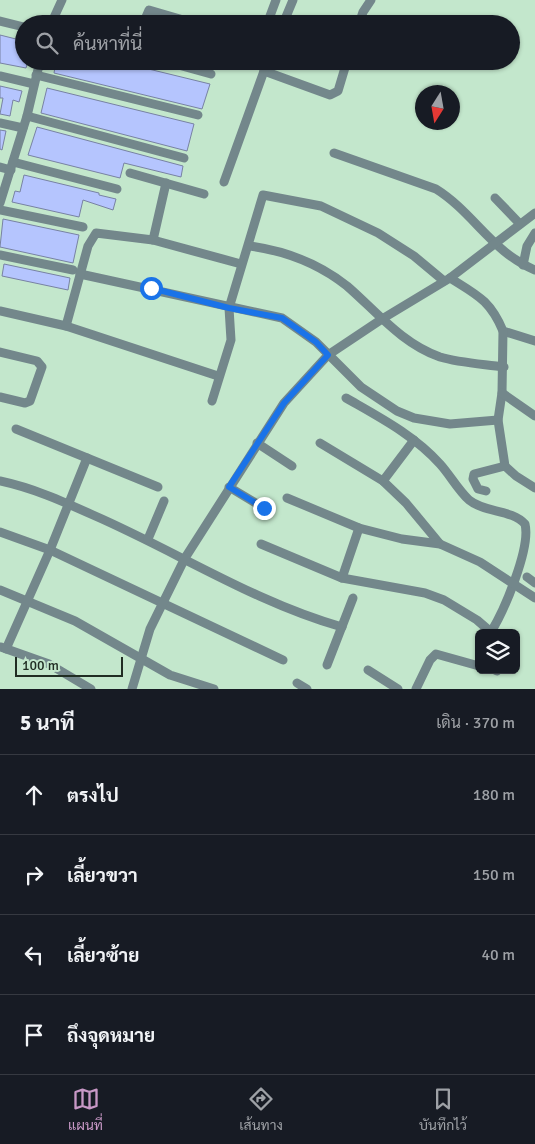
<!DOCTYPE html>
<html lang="th">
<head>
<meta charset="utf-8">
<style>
  body { margin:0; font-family:Signika,Sarabun,sans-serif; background:#20242c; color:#f1f3f6 }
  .controls { position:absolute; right:15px; bottom:15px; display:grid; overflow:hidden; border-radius:8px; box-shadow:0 1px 4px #0004 }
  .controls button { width:45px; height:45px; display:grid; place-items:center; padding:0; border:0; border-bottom:1px solid #363941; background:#171b24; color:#f1f3f6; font:25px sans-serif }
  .compass { position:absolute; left:415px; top:85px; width:45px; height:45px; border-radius:50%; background:#171b24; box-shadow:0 1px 4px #0004; rotate:191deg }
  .scale { position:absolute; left:15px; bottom:12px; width:108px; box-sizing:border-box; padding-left:5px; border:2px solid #202d23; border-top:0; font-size:14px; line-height:18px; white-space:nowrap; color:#202d23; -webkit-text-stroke:4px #c3e7cc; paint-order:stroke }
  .stop { position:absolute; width:15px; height:15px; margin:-11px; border:4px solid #1a73e8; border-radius:50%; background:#fff }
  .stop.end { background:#1a73e8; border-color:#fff; box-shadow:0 1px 5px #0008 }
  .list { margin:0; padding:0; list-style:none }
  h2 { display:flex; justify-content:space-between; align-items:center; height:65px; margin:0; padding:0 20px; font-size:21px }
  h2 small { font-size:16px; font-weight:400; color:#9ea1a6 }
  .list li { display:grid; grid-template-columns:32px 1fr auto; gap:15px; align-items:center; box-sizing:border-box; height:80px; padding:0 20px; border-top:1px solid #363941 }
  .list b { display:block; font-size:19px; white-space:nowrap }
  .list em { font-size:16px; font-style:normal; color:#9ea1a6 }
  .icon { flex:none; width:28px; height:28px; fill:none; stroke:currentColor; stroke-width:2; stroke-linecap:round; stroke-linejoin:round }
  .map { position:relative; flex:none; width:535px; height:689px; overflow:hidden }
  .search { position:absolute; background:#171b24; box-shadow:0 1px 4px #0004; left:15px; right:15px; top:15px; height:55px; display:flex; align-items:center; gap:12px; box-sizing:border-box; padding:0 18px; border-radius:28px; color:#9ea1a6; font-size:19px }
  .sheet { height:385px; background:#171b24 }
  nav { display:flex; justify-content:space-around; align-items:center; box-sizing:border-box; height:70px; border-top:1px solid #363941; background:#171b24; font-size:14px; color:#9ea1a6 }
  nav a { display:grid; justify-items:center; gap:2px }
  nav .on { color:#c898c6 }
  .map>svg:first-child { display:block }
  .building { fill:#b5c5fe; stroke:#7882a3 }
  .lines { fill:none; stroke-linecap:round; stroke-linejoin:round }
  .street { stroke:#73878b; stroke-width:9 }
  .route { stroke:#1a73e8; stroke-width:6 }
</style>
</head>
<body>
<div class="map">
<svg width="535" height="689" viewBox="0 0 535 689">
  <rect width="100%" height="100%" fill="#c3e7cc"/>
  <!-- building -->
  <g class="building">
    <polygon points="0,35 24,41 24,61 28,61 26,68 0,63"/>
    <polygon points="56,61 124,61 124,63 210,84 202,109 54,73"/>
    <polygon points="0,86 22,91 19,102 13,100 10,116 0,114 3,98 0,98"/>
    <polygon points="47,88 194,124 187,151 41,113"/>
    <polygon points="37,127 183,166 181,177 124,163 120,178 28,155"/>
    <polygon points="0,130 6,131 2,150 0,149"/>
    <polygon points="24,175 99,193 99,195 116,199 113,210 83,200 79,217 12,202 15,191 20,192"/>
    <polygon points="3,219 79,235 73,263 0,247"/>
    <polygon points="4,264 70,278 68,290 2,276"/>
  </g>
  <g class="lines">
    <!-- street -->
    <g class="street">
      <polyline points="0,21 24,27"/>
      <polyline points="51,24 62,0"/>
      <polyline points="143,24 149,10 197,24"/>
      <polyline points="267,24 276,0"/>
      <polyline points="283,24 293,0"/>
      <polyline points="359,24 363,12 371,0"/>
      <polyline points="164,61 211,74"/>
      <polyline points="267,61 264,71 330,95 338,91 347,61"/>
      <polyline points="36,75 198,115"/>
      <polyline points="0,76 34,84"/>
      <polyline points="27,116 184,158"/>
      <polyline points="0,123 23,128"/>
      <path d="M334,153L436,189C473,212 493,253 535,270"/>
      <polyline points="13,162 117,189"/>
      <polyline points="0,167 11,170"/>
      <polyline points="130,173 204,194"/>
      <polyline points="224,182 264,71"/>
      <polyline points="495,198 520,224"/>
      <polyline points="0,203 27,116 40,61"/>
      <polyline points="0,210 83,227"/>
      <polyline points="153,240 166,183"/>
      <path d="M250,246C286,251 318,263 347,286C376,311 402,344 440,357C460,363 483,364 504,367"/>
      <polyline points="0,255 73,270"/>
      <polyline points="523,265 527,246 535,233"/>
      <polyline points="80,274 282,318 316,342 361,387 397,411 414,418 450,424 498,420"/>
      <path d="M450,278C477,295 490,300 503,331L535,341"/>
      <polyline points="0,311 66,326 218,376"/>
      <polyline points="66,326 88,246 96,233 153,240 241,264"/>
      <polyline points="503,331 502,393 498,420 505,466 516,476 535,488"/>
      <polyline points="0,352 37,361 42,367 30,401 25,403 0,397"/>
      <polyline points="502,393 535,416"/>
      <path d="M346,398C379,417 414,435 440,464C450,475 458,490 469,500C485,513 511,509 525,524C531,548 504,611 491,632"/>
      <polyline points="212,401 231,340 229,308 263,195 321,206 378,233 414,256 444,281"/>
      <polyline points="16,429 158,487"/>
      <polyline points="257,443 292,466"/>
      <polyline points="320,443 383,481 406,503 440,544"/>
      <path d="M0,481C33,488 62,501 93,515C176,551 254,602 342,627"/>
      <polyline points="383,481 414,440"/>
      <polyline points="229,487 264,508"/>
      <polyline points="486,491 478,489 473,479 474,474 505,466"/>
      <polyline points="287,498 359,528 402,539 440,544 480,562 535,598"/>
      <polyline points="0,532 50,550 283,660"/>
      <polyline points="148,539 164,501"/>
      <polyline points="261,544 342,578 425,593 444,600 477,620 492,633"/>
      <polyline points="527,577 535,583"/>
      <polyline points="342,578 359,528"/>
      <polyline points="0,590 75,621 170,675 214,689"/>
      <polyline points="1,647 49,664 91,689"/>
      <polyline points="6,649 50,550 87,458"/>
      <polyline points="327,665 353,598"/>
      <polyline points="368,670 398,689"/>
      <polyline points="495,670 497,671"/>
      <polyline points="297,683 307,689"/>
      <polyline points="132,689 150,629 185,558 284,403 328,355 382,319 450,278 535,213"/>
      <polyline points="416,689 430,660 436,654 479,666"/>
    </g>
  </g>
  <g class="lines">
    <!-- route -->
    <polyline class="route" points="151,288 229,308 282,318 316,342 328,355 284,403 229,487 264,508"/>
  </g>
</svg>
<div class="controls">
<button><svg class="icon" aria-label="layers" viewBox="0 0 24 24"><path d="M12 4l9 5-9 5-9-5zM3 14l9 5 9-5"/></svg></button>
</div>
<svg class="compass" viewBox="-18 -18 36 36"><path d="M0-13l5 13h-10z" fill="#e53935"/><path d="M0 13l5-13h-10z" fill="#9ea1a6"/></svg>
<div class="scale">100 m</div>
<div class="stop" style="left:151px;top:288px"></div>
<div class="stop end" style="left:264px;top:508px"></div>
<div class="search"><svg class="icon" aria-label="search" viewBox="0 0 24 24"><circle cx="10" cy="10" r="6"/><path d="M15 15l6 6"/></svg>ค้นหาที่นี่</div>
</div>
<section class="sheet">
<h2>5 นาที<small>เดิน · 370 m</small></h2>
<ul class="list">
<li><svg class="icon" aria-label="ahead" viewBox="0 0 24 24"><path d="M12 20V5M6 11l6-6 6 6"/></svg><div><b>ตรงไป</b></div><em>180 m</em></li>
<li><svg class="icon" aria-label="right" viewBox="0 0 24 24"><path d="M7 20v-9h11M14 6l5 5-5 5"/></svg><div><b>เลี้ยวขวา</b></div><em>150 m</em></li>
<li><svg class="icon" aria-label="left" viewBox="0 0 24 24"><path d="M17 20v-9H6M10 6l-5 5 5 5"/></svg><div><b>เลี้ยวซ้าย</b></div><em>40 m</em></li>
<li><svg class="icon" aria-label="arrive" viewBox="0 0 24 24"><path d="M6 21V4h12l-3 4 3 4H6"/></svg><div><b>ถึงจุดหมาย</b></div></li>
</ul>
</section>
<nav>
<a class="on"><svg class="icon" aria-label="map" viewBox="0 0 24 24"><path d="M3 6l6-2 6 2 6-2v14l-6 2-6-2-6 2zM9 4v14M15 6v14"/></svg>แผนที่</a>
<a><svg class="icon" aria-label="directions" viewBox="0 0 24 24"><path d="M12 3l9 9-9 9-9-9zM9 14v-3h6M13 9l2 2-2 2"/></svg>เส้นทาง</a>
<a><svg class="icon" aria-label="saved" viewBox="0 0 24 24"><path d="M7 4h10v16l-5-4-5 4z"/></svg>บันทึกไว้</a>
</nav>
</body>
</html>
